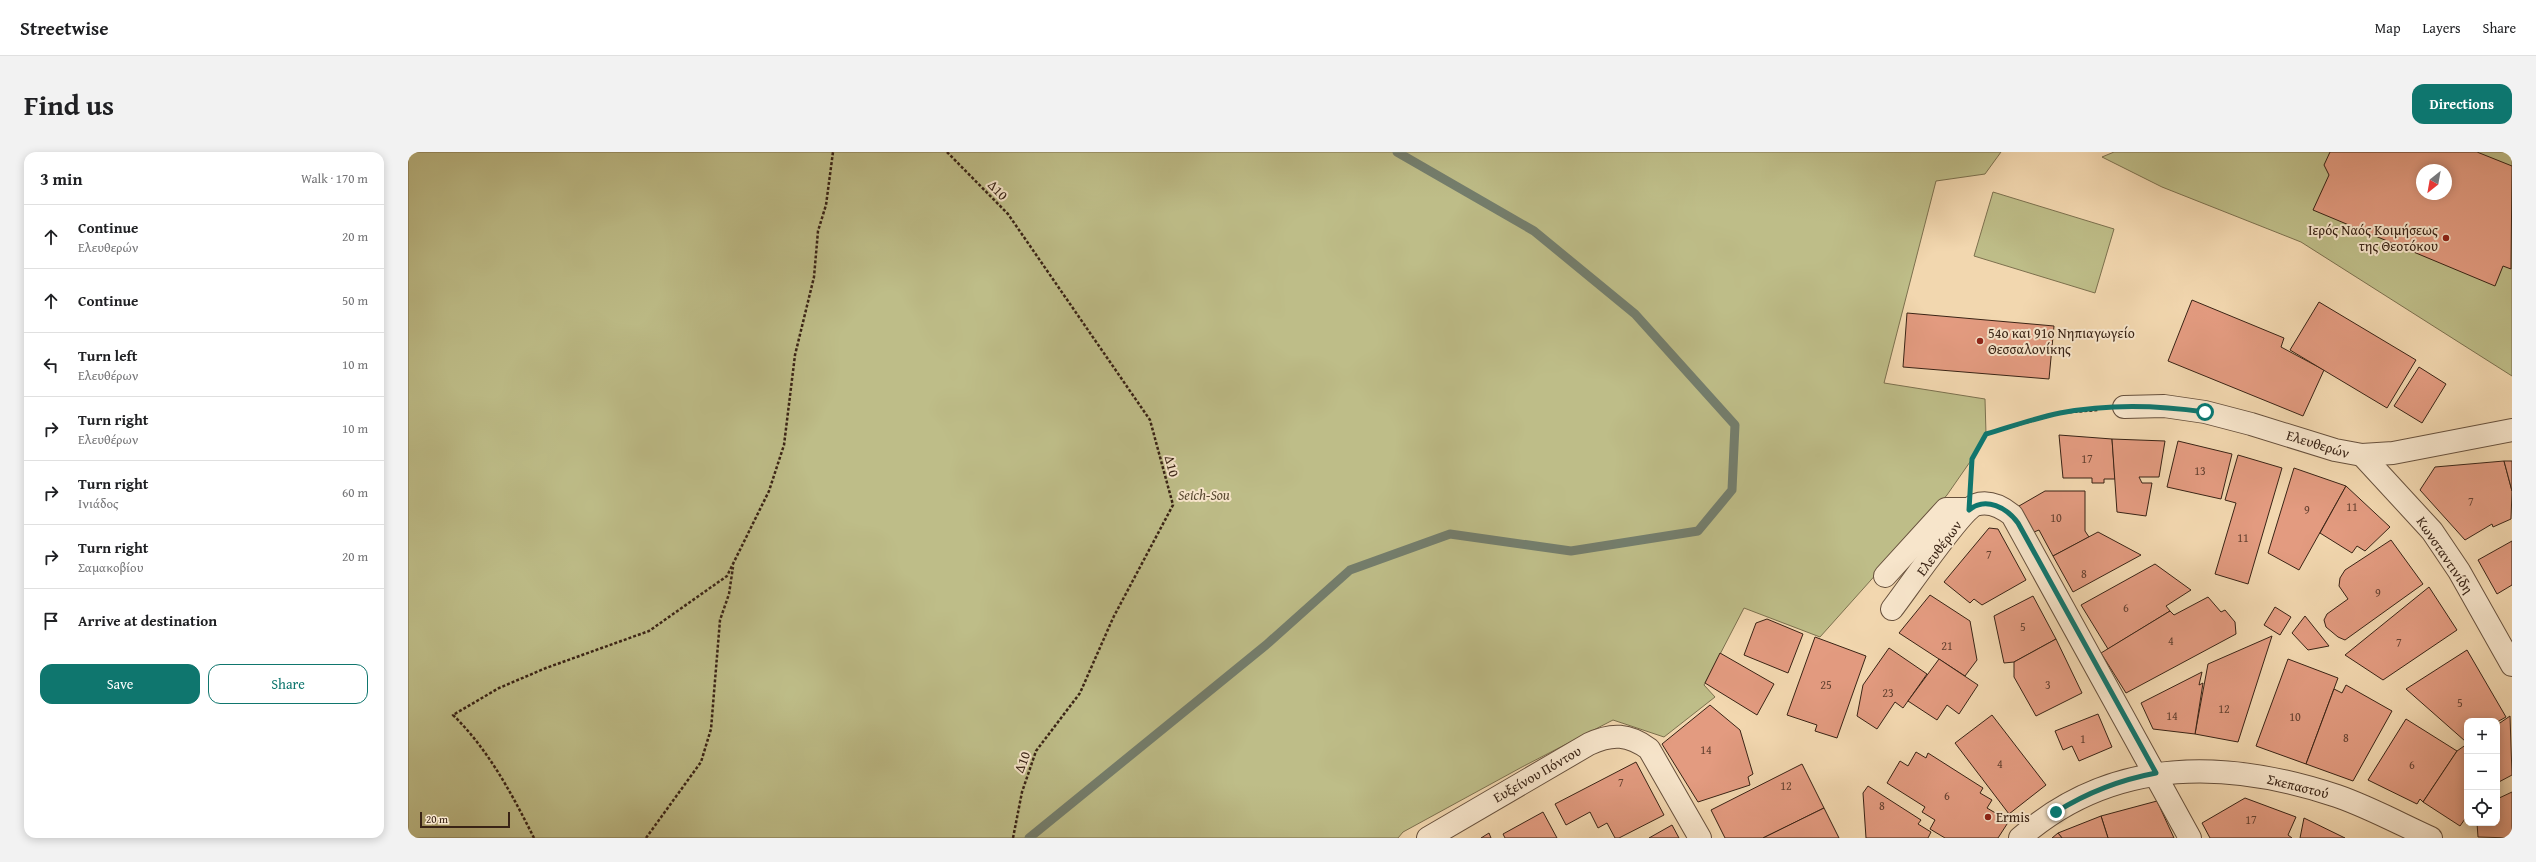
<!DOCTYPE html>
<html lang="en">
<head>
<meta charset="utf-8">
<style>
  body { margin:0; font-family:"Gentium Book Plus",serif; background:#f2f2f2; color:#202124 }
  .controls { position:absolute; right:12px; bottom:12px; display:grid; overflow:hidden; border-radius:8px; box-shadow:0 2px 10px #0003 }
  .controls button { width:36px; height:36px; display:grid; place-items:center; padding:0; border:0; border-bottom:1px solid #e0e0e0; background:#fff; color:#202124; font:20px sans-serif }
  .compass { position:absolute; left:2008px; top:12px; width:36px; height:36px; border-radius:50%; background:#fff; box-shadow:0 2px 10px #0003; rotate:211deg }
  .scale { position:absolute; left:12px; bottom:10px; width:90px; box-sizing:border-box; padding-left:4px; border:2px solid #392315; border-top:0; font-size:11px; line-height:14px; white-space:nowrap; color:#392315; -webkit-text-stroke:3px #f7e5cb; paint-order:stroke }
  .stop { position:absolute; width:12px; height:12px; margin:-9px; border:3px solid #0f766e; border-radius:50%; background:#fff }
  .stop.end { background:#0f766e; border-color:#fff; box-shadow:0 1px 4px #0008 }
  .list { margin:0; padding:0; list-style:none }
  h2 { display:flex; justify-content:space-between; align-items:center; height:52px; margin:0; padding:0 16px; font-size:17px }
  h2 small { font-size:13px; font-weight:400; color:#757577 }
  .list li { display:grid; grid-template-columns:26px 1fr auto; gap:12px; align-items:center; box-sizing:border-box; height:64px; padding:0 16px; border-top:1px solid #e0e0e0 }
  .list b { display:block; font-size:15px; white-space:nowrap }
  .list p { margin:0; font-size:13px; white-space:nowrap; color:#757577 }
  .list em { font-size:13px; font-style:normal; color:#757577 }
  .actions { display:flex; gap:8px; padding:12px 16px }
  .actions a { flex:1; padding:9px 0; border:1px solid #0f766e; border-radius:12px; text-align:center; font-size:14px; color:#0f766e }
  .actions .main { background:#0f766e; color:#fff }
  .icon { flex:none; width:22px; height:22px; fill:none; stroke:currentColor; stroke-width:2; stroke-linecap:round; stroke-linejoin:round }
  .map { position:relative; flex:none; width:2104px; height:686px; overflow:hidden; border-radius:12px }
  header { display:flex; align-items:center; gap:24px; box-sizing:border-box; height:56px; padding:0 20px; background:#fff; border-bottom:1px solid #e0e0e0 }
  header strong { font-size:19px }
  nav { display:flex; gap:22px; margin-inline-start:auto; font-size:14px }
  .intro { display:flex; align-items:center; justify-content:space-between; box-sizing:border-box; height:96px; padding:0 24px }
  h1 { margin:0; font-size:28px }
  .button { padding:10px 18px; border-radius:12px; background:#0f766e; color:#fff; font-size:14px; font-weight:700 }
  main { display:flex; gap:24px; padding:0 24px }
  aside { flex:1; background:#fff; border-radius:12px; box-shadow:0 2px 10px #0003 }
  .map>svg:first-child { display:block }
  .green { fill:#bebd88; stroke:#7c704e; fill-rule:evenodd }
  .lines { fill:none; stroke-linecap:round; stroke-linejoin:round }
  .stream { stroke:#747e6d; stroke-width:9 }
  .building { fill:#e39b80; stroke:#392315; fill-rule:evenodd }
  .street-casing { stroke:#67503c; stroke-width:24 }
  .path { stroke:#392315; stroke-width:2.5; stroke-dasharray:3 2; stroke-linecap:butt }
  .street { stroke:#f7e5cb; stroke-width:22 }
  .route { stroke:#0f766e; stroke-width:5 }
  .poi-dot { fill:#8f2418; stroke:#f7e5cb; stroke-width:1.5 }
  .labels { text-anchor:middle; stroke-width:4; stroke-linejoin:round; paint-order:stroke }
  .number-label { font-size:12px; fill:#644130 }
  .street-label { font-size:14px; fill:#392315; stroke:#f7e5cb }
  .poi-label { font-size:14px; fill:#392315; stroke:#f7e5cb; text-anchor:start }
  .park-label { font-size:14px; font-style:italic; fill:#5a4a32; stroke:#f7e5cb }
</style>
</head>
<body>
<header>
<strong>Streetwise</strong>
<nav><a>Map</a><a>Layers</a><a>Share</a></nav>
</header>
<div class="intro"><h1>Find us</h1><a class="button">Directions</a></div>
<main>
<aside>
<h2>3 min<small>Walk · 170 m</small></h2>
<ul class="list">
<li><svg class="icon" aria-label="ahead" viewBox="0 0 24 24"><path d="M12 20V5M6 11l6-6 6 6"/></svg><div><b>Continue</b><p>Ελευθερών</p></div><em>20 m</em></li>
<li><svg class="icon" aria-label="ahead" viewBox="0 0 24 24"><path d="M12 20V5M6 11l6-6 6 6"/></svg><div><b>Continue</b></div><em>50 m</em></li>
<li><svg class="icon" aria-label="left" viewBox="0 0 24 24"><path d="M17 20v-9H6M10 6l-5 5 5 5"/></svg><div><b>Turn left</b><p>Ελευθέρων</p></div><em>10 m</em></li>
<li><svg class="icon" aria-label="right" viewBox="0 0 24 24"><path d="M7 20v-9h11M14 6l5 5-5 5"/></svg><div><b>Turn right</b><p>Ελευθέρων</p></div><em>10 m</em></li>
<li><svg class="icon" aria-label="right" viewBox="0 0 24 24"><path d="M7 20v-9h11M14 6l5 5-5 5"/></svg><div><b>Turn right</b><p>Ινιάδος</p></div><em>60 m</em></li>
<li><svg class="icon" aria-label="right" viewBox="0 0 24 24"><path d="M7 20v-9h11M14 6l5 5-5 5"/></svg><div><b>Turn right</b><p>Σαμακοβίου</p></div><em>20 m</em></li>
<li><svg class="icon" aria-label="arrive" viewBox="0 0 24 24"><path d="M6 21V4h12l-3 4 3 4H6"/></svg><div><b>Arrive at destination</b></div></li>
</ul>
<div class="actions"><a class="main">Save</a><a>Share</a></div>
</aside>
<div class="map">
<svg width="2104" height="686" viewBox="0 0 2104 686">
  <rect width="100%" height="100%" fill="#f2d7af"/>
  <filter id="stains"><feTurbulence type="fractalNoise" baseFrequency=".005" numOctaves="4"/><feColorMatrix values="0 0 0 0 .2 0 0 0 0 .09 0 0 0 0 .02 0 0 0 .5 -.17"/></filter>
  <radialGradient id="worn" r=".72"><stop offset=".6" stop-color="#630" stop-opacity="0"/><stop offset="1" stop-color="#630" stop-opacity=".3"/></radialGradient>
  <!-- green -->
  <g class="green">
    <polygon points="0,0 1593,0 1577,22 1528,29 1476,231 1577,247 1578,282 1564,307 1539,343 1412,485 1336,456 1296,533 1307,545 1256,585 1205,568 1114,615 995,680 990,686 0,686"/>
    <path d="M1706,0H2104V224L1893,90L1754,35L1694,5ZM2014,18H2038V42H2014Z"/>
    <polygon points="1585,40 1706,77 1687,141 1566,104"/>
  </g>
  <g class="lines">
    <!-- stream -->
    <polyline class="stream" points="621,686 858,493 942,418 1042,382 1163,399 1290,379 1324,338 1327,273 1227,162 1126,79 989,0"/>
  </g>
  <!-- building -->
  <g class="building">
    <path d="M1922,0H2069L2104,14L2103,117L2095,114L2087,134L1905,58L1921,23L1916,13ZM2014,18H2038V42H2014Z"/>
    <polygon points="1784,148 1876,186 1873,195 1916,218 1895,264 1760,209"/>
    <polygon points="1911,150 2008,208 1979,256 1882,198"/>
    <polygon points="1499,161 1646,174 1641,227 1495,215"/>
    <polygon points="2011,215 2038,232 2014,271 1986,254"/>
    <polygon points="1651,283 1704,287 1707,327 1696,327 1696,331 1684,331 1684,326 1655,326"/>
    <polygon points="1704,287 1757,289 1751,325 1731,325 1734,331 1744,331 1738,364 1709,360"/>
    <polygon points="1770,289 1824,302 1813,347 1759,335"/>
    <polygon points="1830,303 1874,316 1840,432 1807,422 1828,351 1817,348"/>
    <polygon points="2096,309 2104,339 2103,367 2085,375 2084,372 2057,388 2012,338 2027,315"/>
    <polygon points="2096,309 2104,309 2104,339"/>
    <polygon points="1886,316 1938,334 1891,418 1860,401"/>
    <polygon points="1938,334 1982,375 1957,399 1949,394 1944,401 1912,381"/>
    <polygon points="1637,339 1677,339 1677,379 1681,385 1645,404 1631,378 1626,380 1611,354"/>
    <polygon points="1581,376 1590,377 1618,428 1574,453 1566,447 1562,451 1536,430"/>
    <polygon points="1690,380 1733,403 1665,440 1645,404"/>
    <polygon points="1983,388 2015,432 1937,488 1930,485 1918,475 1916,468 1919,462 1940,447 1931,434 1932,426 1937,418"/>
    <polygon points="2104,389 2104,433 2089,442 2070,408"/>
    <polygon points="1747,412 1783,438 1758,454 1762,459 1700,497 1673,453"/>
    <polygon points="2021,435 2049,478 1975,528 1937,503"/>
    <polygon points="1522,443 1562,469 1569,508 1557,524 1491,481"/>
    <polygon points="1625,444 1648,487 1606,510 1596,511 1586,464"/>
    <polygon points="1800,445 1813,460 1817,458 1827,470 1828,482 1718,541 1693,501 1762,459 1766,463"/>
    <polygon points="1867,455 1883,465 1872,483 1856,473"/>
    <polygon points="1897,464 1921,494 1900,498 1884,481"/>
    <polygon points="1359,467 1395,482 1380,521 1336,503 1348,471"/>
    <polygon points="1864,484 1830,590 1787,582 1800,512"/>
    <polygon points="1407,485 1458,504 1429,586 1407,579 1409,573 1379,563"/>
    <polygon points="1648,487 1674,541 1628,564 1606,525 1606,510"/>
    <polygon points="1481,496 1519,522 1495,556 1487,550 1469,577 1449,564 1455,533"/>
    <polygon points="2059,498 2098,565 2089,570 2059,569 2057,589 1998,537"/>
    <polygon points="1312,501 1366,532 1349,563 1297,531"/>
    <polygon points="1531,507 1570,533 1551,562 1539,553 1529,568 1500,549"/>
    <polygon points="1880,507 1930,526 1898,612 1848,594"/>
    <polygon points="1794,520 1791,533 1795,531 1787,582 1745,577 1733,551"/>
    <polygon points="1938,533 1984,559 1945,629 1898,612 1926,537 1934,541"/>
    <polygon points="1302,553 1332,578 1345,622 1340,625 1342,633 1290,650 1254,592"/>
    <polygon points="1690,562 1704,595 1671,609 1664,594 1655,598 1647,579"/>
    <polygon points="1584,563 1638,633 1601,662 1547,591"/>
    <polygon points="2102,564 2104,623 2089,631 2089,573"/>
    <polygon points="1998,567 2049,599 2015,650 2012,647 2009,652 1960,628"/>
    <polygon points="2059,592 2059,664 2052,674 2015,650 2049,599"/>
    <polygon points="1508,600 1518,606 1520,601 1575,636 1572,641 1584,648 1579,656 1601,669 1590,686 1537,686 1522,677 1527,668 1514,660 1517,655 1479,631 1492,609 1500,614"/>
    <polygon points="1228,610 1256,663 1211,686 1207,686 1199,671 1190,676 1182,660 1158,673 1147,652"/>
    <polygon points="1394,612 1416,656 1355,686 1317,686 1303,658"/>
    <polygon points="1460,634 1513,668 1510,672 1523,680 1520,686 1458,686 1455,641"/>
    <polygon points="2104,640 2104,686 2070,685 2069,671 2089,671 2089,647"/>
    <polygon points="1837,646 1888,665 1880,683 1884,686 1802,686 1794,671"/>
    <polygon points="1749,649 1766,686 1700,686 1693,664"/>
    <polygon points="1416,656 1431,686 1355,686"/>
    <polygon points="1135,660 1149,686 1097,686 1095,682"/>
    <polygon points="1693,664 1700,686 1654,686 1650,681"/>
    <polygon points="1896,666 1937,686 1892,686"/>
    <polygon points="1264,673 1271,686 1241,686"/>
    <polygon points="1081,681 1083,686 1073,686"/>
    <polygon points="1650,681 1654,686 1644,686"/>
  </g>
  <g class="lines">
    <defs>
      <g id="street">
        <polyline points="1716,255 1756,254 1797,260 1843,272 1927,298 1954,303 1985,301 2104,278"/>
        <polyline points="1954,303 2024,379 2051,419 2104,513"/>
        <polyline points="1477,424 1538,357 1561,357"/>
        <path d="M1484,457C1498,439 1552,360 1567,353C1581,348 1594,355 1604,363L1782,686"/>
        <path d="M1020,686L1181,592C1204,581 1221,582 1241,597L1292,686"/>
        <path d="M1612,686C1704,605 1818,607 1929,644C1961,655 1992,672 2023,686"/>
      </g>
    </defs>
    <!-- street casing -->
    <use href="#street" class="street-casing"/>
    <!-- path -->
    <g class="path">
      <polyline points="539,0 600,62 742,268 765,353 705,466 672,541 628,599 614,640 605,686"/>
      <polyline points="1563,327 1564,307 1578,282 1652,261 1690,258"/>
      <path d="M126,686C104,642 80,597 45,563L91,536L138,516L241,479L319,424L361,339L376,293L387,203L406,125L410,79L418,53L425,0"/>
      <polyline points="238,686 293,610 303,577 312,468 321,442 325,415"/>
    </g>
    <!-- street -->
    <use href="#street" class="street"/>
  </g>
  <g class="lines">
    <!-- route -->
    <path class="route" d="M1648,660C1680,640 1711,628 1748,621L1610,371C1599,356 1578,344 1561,358L1564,307L1578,282C1602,275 1627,266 1652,261C1699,252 1749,253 1797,260"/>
  </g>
  <!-- markers -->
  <g class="poi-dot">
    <circle cx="2038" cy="86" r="4"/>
    <circle cx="1572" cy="189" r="4"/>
    <circle cx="1580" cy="665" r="4"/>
  </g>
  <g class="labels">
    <!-- number labels -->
    <g class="number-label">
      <text x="1679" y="311">17</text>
      <text x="1792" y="323">13</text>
      <text x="2063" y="354">7</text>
      <text x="1944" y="359">11</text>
      <text x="1899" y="362">9</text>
      <text x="1648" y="370">10</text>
      <text x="1835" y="390">11</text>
      <text x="1581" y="407">7</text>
      <text x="1676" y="426">8</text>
      <text x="1970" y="445">9</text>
      <text x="1718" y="460">6</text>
      <text x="1615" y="479">5</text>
      <text x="1763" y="493">4</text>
      <text x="1991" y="495">7</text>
      <text x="1539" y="498">21</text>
      <text x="1418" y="537">25</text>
      <text x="1640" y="537">3</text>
      <text x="1480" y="545">23</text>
      <text x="2052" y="555">5</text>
      <text x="1816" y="561">12</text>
      <text x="1764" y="568">14</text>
      <text x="1887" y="569">10</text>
      <text x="1938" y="590">8</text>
      <text x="1675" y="591">1</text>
      <text x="1298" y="602">14</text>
      <text x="1592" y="616">4</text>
      <text x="2004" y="617">6</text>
      <text x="1213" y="635">7</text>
      <text x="1378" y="638">12</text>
      <text x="1539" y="648">6</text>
      <text x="1474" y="658">8</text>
      <text x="1843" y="672">17</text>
    </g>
    <!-- street labels -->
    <g class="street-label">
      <text transform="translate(590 38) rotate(46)" y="5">Δ10</text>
      <text transform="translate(1910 292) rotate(17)" y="5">Ελευθερών</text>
      <text transform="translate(764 314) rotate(75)" y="5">Δ10</text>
      <text transform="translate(1531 396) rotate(-53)" y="5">Ελευθέρων</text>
      <text transform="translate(2037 403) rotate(56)" y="5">Κωνσταντινίδη</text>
      <text transform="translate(614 610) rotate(-69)" y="5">Δ10</text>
      <text transform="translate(1129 622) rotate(-30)" y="5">Ευξείνου Πόντου</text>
      <text transform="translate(1890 634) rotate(14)" y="5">Σκεπαστού</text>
    </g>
    <!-- poi labels -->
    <g class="poi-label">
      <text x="2030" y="83" text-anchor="end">Ιερός Ναός Κοιμήσεως<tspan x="2030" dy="16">της Θεοτόκου</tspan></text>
      <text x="1580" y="186">54ο και 91ο Νηπιαγωγείο<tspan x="1580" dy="16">Θεσσαλονίκης</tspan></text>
      <text x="1588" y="670">Ermis</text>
    </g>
    <!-- park labels -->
    <g class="park-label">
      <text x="796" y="348">Seich-Sou</text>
    </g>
  </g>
  <rect width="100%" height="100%" filter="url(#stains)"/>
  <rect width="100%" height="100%" fill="url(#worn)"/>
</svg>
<div class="controls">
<button>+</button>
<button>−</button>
<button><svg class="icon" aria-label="locate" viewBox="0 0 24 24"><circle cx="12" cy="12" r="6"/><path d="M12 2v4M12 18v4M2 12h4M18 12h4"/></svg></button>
</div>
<svg class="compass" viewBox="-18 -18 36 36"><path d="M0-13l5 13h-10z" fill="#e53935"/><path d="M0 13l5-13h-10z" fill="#757577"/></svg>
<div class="scale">20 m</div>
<div class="stop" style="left:1797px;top:260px"></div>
<div class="stop end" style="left:1648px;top:660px"></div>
</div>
</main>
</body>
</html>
